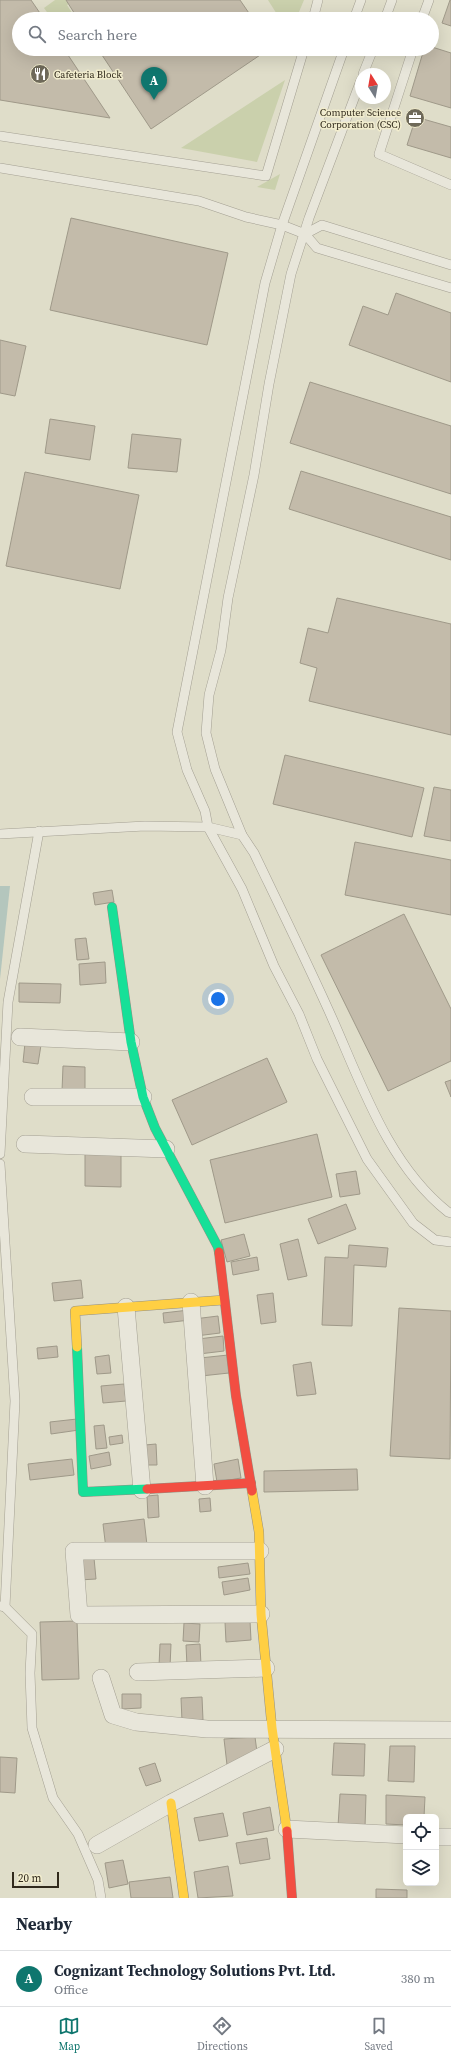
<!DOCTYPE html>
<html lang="en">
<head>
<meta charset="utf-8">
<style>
  body { margin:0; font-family:"Source Serif 4",serif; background:#f6f6f7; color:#1f2937 }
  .controls { position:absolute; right:12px; bottom:12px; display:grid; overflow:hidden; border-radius:6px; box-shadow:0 4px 16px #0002 }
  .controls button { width:36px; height:36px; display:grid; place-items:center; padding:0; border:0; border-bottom:1px solid #e0e1e3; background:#fff; color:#1f2937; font:20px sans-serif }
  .compass { position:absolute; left:355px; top:68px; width:36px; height:36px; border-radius:50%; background:#fff; box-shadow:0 4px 16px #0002; rotate:349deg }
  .scale { position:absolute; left:12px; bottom:10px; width:47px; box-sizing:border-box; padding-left:4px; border:2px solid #312a1c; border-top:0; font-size:11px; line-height:14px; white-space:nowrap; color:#312a1c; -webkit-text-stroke:3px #f2edce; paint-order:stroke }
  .you { position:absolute; left:218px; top:999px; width:14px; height:14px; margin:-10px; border:3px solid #fff; border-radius:50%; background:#1a73e8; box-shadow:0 0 0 6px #1a73e833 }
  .badge { display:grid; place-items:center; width:26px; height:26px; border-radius:50%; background:#0f766e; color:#fff; font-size:13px; font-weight:700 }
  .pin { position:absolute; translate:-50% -33px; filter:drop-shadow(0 1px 2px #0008) }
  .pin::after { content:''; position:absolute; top:21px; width:14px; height:12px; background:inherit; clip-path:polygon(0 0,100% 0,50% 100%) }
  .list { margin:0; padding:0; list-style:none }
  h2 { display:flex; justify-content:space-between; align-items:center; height:52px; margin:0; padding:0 16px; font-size:17px }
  h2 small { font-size:13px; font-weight:400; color:#747a83 }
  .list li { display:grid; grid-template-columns:26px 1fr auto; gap:12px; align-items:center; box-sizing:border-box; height:56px; padding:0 16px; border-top:1px solid #e0e1e3 }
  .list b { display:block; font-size:15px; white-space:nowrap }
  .list p { margin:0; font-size:13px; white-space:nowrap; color:#747a83 }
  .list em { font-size:13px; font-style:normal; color:#747a83 }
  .icon { flex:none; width:22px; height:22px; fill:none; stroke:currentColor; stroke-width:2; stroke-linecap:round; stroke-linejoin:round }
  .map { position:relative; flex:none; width:451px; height:1898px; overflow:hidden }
  .search { position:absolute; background:#fff; box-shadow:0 4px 16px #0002; left:12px; right:12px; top:12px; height:44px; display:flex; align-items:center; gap:10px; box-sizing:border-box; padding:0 14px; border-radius:22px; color:#747a83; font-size:15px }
  .sheet { height:108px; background:#fff }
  nav { display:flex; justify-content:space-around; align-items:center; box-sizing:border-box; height:56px; border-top:1px solid #e0e1e3; background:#fff; font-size:11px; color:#747a83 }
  nav a { display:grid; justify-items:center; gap:2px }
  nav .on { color:#0f766e }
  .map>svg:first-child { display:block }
  .green { fill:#cad0ac }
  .water { fill:#b4c6bd }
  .building { fill:#c3bbaa; stroke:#9f9989 }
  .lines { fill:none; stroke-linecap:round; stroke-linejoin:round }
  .lane-casing { stroke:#a4a093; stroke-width:10 }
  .street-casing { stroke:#a4a093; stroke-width:18 }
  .fast-casing { stroke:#949083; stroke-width:10 }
  .slow-casing { stroke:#949083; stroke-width:10 }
  .jam-casing { stroke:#949083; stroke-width:10 }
  .lane { stroke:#e8e6da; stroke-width:9 }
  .street { stroke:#e8e6da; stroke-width:17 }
  .fast { stroke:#16e098; stroke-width:9 }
  .slow { stroke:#ffcf43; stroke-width:9 }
  .jam { stroke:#f24e42; stroke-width:9 }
  .labels { text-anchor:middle; stroke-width:3; stroke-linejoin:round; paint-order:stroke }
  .poi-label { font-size:10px; fill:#312a1c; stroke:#f2edce; text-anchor:start }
</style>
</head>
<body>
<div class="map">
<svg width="451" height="1898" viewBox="0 0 451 1898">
  <rect width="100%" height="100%" fill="#dfddc9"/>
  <!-- green -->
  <g class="green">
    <polygon points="55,0 74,0 67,5 76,19 52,19 44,8"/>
    <polygon points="268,0 304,0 296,19 280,19"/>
    <polygon points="285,80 257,162 181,148"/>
    <polygon points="280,174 275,190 257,187"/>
  </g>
  <!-- water -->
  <polygon class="water" points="0,886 10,886 0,979"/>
  <!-- building -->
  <g class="building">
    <polygon points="0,0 31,0 44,19 19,19 19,49 64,49 110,118 0,100"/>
    <polygon points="66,0 240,0 253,19 78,19"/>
    <polygon points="450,0 451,0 451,26 442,23"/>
    <polygon points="432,47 451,53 451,108 410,96 424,49 432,49"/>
    <polygon points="98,49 269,49 151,129"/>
    <polygon points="416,117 451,127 451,158 407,145"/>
    <polygon points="71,218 228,253 207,345 50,310"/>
    <polygon points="396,293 451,313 451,382 349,345 363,306 388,315"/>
    <polygon points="0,340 26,346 15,396 0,393"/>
    <polygon points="310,382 451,426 451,494 290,443"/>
    <polygon points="50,419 95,426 90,460 45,453"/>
    <polygon points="132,434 181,439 177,472 128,468"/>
    <polygon points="301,471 451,517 451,560 289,509"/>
    <polygon points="25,472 139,495 120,589 6,566"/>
    <polygon points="337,598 451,624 451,735 309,701 317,668 300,663 308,628 328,633"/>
    <polygon points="285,755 424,788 412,837 273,804"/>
    <polygon points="434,787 451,790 451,841 424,836"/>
    <polygon points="355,842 451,860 451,915 345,895"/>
    <polygon points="112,890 114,902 95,905 93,893"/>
    <polygon points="404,914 451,1009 451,1061 388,1091 321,955"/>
    <polygon points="86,938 89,959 77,960 75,939"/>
    <polygon points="105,962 106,983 80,985 79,964"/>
    <polygon points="19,983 61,984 60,1003 19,1002"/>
    <polygon points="25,1043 41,1045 38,1064 23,1062"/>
    <polygon points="267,1058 287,1102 192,1145 172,1100"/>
    <polygon points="63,1066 85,1067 85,1091 62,1091"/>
    <polygon points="451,1080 451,1097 445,1082"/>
    <polygon points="317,1134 332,1197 225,1223 210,1160"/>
    <polygon points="85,1152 121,1152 121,1187 85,1186"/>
    <polygon points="356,1171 360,1194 340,1197 336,1174"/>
    <polygon points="346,1204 356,1229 318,1244 308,1219"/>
    <polygon points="244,1234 250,1256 227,1262 221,1240"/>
    <polygon points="298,1239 307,1276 288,1280 280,1244"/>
    <polygon points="349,1245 388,1248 386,1267 354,1265 352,1326 322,1325 325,1257 348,1258"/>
    <polygon points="257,1257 259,1270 233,1275 231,1262"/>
    <polygon points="81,1280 83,1298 54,1301 52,1283"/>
    <polygon points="273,1293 276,1322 261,1324 257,1295"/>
    <polygon points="399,1308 451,1311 450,1459 390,1456"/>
    <polygon points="189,1310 190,1320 164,1323 163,1313"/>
    <polygon points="218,1316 220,1333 196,1336 194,1319"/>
    <polygon points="223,1336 224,1351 199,1354 198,1339"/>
    <polygon points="57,1346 58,1357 38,1359 37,1348"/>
    <polygon points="109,1355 111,1373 97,1374 95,1357"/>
    <polygon points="228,1355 229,1373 201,1376 200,1358"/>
    <polygon points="311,1362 316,1394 297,1396 293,1365"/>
    <polygon points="124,1384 126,1401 103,1403 101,1386"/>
    <polygon points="77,1419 79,1430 51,1434 50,1422"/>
    <polygon points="104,1425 107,1448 96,1449 94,1426"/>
    <polygon points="122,1435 123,1443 110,1445 109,1437"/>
    <polygon points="156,1444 157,1465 145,1465 145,1445"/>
    <polygon points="109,1452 111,1465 91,1469 89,1456"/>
    <polygon points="72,1459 74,1475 30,1480 28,1464"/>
    <polygon points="238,1459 241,1478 217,1482 214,1464"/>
    <polygon points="357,1469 358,1490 264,1492 264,1471"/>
    <polygon points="158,1495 159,1517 148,1518 147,1496"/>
    <polygon points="210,1498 211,1511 200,1512 199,1499"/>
    <polygon points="144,1519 147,1545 106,1549 103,1524"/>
    <polygon points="94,1558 96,1579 79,1580 77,1559"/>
    <polygon points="248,1563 250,1574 219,1578 218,1567"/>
    <polygon points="248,1578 250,1590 224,1595 222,1582"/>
    <polygon points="77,1621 79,1679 42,1680 40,1622"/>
    <polygon points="250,1621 251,1640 226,1642 225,1622"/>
    <polygon points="184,1623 200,1624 199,1642 183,1641"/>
    <polygon points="160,1644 171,1644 170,1667 159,1666"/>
    <polygon points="200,1644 201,1665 187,1666 186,1645"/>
    <polygon points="122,1694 141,1694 141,1708 122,1709"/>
    <polygon points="202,1697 203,1720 182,1721 181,1698"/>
    <polygon points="255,1737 257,1752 227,1765 224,1739"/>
    <polygon points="334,1743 365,1744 364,1776 332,1775"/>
    <polygon points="390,1746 415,1746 414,1782 388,1781"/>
    <polygon points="0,1757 17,1758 15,1793 0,1792"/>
    <polygon points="155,1763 161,1781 146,1786 139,1768"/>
    <polygon points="340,1794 366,1795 365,1827 338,1826"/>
    <polygon points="386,1795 425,1797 424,1817 406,1817 406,1825 386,1824"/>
    <polygon points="270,1807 274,1830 247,1835 243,1813"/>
    <polygon points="223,1813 228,1836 199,1841 194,1818"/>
    <polygon points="267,1838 270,1859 240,1864 236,1843"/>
    <polygon points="123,1860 128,1884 109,1888 105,1863"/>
    <polygon points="228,1866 233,1896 198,1898 194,1872"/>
    <polygon points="170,1877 173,1898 131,1898 129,1882"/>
    <polygon points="376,1889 407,1890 407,1898 376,1898"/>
  </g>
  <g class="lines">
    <defs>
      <g id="lane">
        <polyline points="313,19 318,0"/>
        <polyline points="354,19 361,0"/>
        <polyline points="385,19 392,0"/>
        <polyline points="422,19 429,0"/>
        <polyline points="344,49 282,225 265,283 177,732 187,770 205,811 208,827 242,889 274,966 299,1014 317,1059 367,1159 413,1223 435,1240 451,1242"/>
        <polyline points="413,49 379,154 451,185"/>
        <polyline points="363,74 373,49"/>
        <path d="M361,80L309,218L291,274L269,384L254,475L228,598L221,650L209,695L206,733L215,769L242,835L254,853C279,905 304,956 328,1009C360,1079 386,1163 448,1212L451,1213"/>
        <polyline points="0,136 266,176 304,49"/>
        <polyline points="0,168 199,201 246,217 282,225 305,234"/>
        <polyline points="451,265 322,225 305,234 317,248 451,288"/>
        <polyline points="0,834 145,826 208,827 242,835"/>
        <polyline points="0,1154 8,1002 39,831"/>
        <polyline points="0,1164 15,1401 5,1607 0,1606"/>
        <polyline points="5,1607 32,1634 30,1673 32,1728 53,1798 78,1834 98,1880 101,1898"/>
      </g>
      <g id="street">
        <polyline points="20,1037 131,1042"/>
        <polyline points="33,1097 143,1097"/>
        <polyline points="25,1144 166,1149"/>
        <polyline points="191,1302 205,1486"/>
        <polyline points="126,1307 142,1490"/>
        <polyline points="260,1551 74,1551 79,1615 261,1614"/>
        <polyline points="138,1672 266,1668"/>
        <polyline points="101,1678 113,1715 136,1722 207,1729 451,1730"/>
        <polyline points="287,1829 406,1835"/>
        <polyline points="436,1837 451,1837"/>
        <polyline points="97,1845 171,1803 275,1749"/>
      </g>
      <g id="fast">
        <polyline points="112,907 131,1042 143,1097 155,1128 218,1247 219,1252"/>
        <polyline points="77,1347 83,1492 147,1489"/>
      </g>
      <g id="slow">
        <polyline points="77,1347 75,1311 224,1300"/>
        <polyline points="252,1491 259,1532 261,1614 272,1728 287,1831"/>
        <polyline points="171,1803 184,1898"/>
      </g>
      <g id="jam">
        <polyline points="219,1252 236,1396 252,1491"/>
        <polyline points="147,1489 251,1483"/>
        <polyline points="287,1831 292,1898"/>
      </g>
    </defs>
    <!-- lane casing -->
    <use href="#lane" class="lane-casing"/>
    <!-- street casing -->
    <use href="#street" class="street-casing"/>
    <!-- fast casing -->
    <use href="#fast" class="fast-casing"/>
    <!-- slow casing -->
    <use href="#slow" class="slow-casing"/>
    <!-- jam casing -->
    <use href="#jam" class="jam-casing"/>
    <!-- lane -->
    <use href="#lane" class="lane"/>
    <!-- street -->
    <use href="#street" class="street"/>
    <!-- fast -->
    <use href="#fast" class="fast"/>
    <!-- slow -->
    <use href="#slow" class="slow"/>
    <!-- jam -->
    <use href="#jam" class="jam"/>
  </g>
  <!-- icons -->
  <defs>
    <symbol id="restaurant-disc" viewBox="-11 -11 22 22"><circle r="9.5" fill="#6e6959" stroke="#f2edce"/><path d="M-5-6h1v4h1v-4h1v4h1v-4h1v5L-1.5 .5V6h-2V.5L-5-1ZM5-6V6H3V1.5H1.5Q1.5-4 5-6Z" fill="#fff"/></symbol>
    <symbol id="office-disc" viewBox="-11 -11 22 22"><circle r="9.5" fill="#6e6959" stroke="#f2edce"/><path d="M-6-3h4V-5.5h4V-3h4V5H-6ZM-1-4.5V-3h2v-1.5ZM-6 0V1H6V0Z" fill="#fff"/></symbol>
  </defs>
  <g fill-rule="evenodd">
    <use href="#restaurant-disc" x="29" y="63" width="22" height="22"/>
    <use href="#office-disc" x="404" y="107" width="22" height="22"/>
  </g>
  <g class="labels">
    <!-- poi labels -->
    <g class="poi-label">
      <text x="54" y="78">Cafeteria Block</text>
      <text x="401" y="116" text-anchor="end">Computer Science<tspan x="401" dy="12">Corporation (CSC)</tspan></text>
    </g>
  </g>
</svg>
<div class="controls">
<button><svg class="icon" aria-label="locate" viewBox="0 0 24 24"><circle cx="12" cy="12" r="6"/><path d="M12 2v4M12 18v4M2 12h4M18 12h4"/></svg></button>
<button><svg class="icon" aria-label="layers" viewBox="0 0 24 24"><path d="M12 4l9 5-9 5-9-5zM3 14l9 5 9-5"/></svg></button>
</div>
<svg class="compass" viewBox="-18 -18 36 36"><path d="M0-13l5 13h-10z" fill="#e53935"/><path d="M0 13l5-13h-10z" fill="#747a83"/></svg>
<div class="scale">20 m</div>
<div class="you"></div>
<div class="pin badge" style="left:154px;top:100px">A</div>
<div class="search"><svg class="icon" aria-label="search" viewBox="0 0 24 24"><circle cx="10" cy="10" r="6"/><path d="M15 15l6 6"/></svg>Search here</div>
</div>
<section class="sheet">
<h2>Nearby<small></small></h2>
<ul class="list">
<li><span class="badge">A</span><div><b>Cognizant Technology Solutions Pvt. Ltd.</b><p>Office</p></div><em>380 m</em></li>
</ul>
</section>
<nav>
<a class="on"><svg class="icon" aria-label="map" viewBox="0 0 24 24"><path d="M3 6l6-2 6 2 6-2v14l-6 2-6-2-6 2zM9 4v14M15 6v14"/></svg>Map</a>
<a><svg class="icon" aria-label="directions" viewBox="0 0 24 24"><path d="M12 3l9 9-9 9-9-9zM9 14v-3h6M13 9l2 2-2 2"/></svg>Directions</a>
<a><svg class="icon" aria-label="saved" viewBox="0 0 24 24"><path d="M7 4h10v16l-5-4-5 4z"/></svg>Saved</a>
</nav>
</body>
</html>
